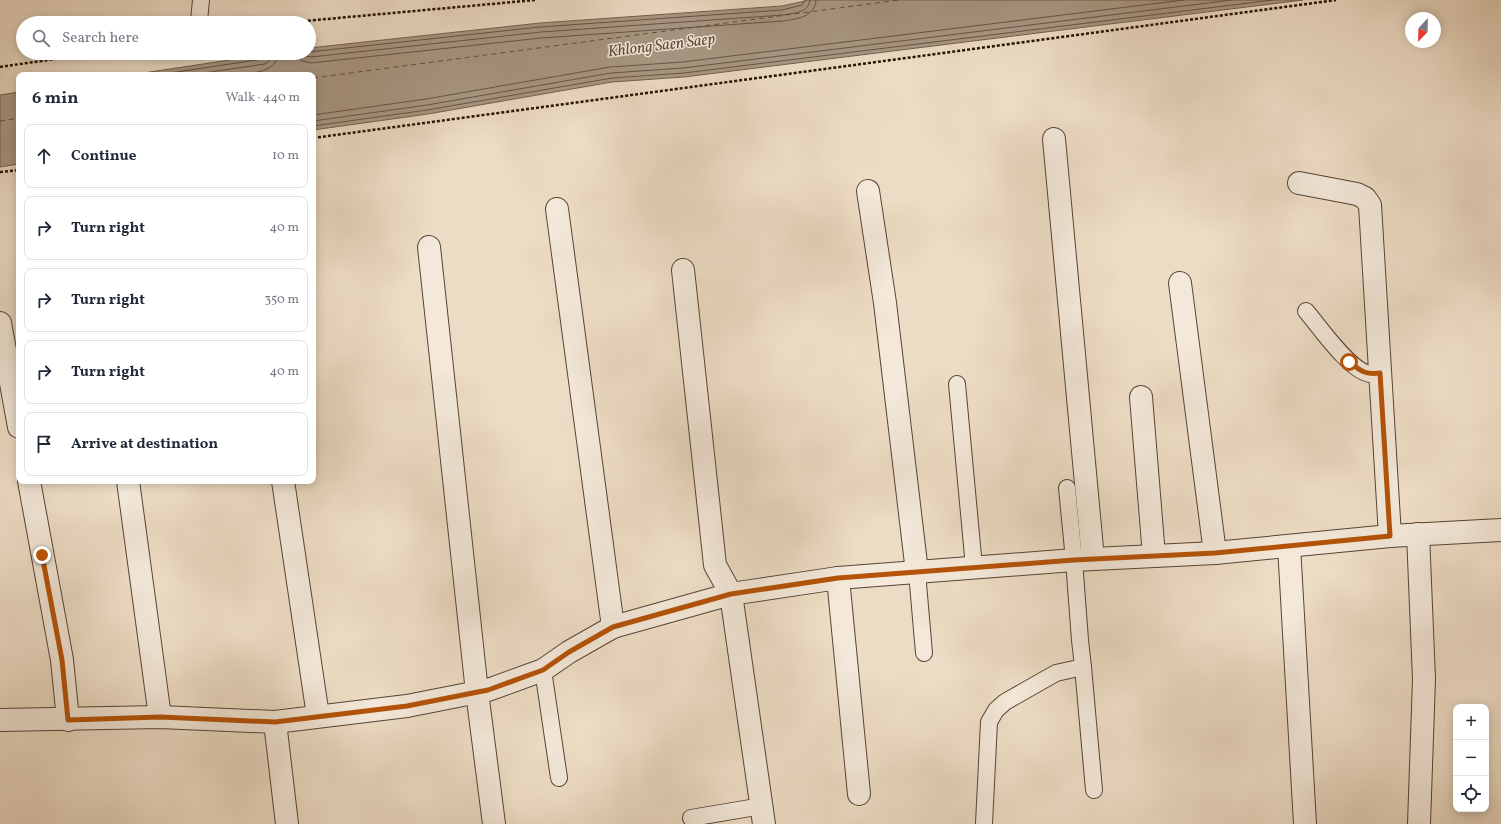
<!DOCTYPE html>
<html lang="en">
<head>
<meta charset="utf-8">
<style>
  body { margin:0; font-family:Vollkorn,serif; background:#f2f2f3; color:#1f2937 }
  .controls { position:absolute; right:12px; bottom:12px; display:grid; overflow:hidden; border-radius:8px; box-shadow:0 2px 10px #0003 }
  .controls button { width:36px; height:36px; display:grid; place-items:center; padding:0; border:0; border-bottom:1px solid #e0e1e3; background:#fff; color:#1f2937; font:20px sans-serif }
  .compass { position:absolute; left:1405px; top:12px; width:36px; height:36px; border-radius:50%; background:#fff; box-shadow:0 2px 10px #0003; rotate:202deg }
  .stop { position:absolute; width:12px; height:12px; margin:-9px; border:3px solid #b45309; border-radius:50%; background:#fff }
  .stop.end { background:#b45309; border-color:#fff; box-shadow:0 1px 4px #0008 }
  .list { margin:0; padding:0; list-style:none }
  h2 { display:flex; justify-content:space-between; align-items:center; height:52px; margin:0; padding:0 16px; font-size:17px }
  h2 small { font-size:13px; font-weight:400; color:#747a83 }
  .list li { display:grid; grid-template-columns:26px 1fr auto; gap:12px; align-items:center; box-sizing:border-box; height:64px; margin:0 8px 8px; padding:0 8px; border:1px solid #e0e1e3; border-radius:8px }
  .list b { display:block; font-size:15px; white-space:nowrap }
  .list em { font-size:13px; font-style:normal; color:#747a83 }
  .icon { flex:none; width:22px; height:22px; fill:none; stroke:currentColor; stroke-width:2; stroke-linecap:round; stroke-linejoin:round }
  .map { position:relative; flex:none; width:1501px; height:824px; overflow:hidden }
  .search { position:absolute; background:#fff; box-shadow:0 2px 10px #0003; left:16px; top:16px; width:300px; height:44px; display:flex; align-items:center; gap:10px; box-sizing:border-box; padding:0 14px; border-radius:22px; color:#747a83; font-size:15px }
  .panel { position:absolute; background:#fff; box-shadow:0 2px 10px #0003; left:16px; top:72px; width:300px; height:412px; border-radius:8px }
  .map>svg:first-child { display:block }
  .water { fill:#a89783; stroke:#736150 }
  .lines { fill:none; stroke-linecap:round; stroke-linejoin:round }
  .shore { stroke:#665444; stroke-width:1 }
  .ferry { stroke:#5f4d3d; stroke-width:1; stroke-dasharray:5 4; stroke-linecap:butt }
  .service-casing { stroke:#564434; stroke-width:18 }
  .minor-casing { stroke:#564434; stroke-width:24 }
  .path { stroke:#231104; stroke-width:2.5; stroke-dasharray:3 2; stroke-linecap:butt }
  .service { stroke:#f3e8d9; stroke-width:16 }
  .minor { stroke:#f3e8d9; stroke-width:22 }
  .route { stroke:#b45309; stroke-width:5 }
  .labels { text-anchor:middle; stroke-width:3; stroke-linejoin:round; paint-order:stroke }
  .water-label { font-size:16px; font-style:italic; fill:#5f4d3d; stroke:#f3e8d9 }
</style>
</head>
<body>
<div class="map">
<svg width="1501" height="824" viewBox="0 0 1501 824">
  <rect width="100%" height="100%" fill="#eddcc5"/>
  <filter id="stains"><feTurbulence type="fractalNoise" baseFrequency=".005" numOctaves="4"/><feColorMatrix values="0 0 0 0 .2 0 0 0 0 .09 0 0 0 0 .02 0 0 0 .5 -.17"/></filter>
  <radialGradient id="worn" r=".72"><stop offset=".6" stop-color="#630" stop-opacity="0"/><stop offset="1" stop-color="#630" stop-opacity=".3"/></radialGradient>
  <!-- water -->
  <g class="water">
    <polygon points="809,0 1303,0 684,77 612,82 428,114 313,130 313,75 130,75 276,53 309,53 309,48 540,23 782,6"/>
    <polygon points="19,92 19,164 0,167 0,95"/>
  </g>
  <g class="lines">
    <!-- shore -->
    <g class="shore">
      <polyline points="309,52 540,27 782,10 802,5 805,0"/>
      <path d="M295,53L302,61L311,63L541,38L783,21C797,19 815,17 816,0"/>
      <path d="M302,53L306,56L311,57L541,32L783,15C793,13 809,13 810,0"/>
      <polyline points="157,75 263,59 267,57 267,53"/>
      <polyline points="190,75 265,64 271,59 272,53"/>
      <path d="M231,75C246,73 278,75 278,53"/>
      <polyline points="313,115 426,99 610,67 683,62 1184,0"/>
      <polyline points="313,121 427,105 611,73 683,68 1232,0"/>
      <polyline points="313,126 427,110 612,78 684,73 1273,0"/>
    </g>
    <!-- ferry -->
    <g class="ferry">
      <polyline points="313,78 899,0"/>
      <polyline points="0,121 19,118"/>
    </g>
    <defs>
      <g id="service">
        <polyline points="199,21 201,0"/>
        <path d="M1306,311C1319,326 1351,373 1371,374C1374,374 1378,373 1380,373"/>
        <polyline points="957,384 974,567"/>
        <polyline points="917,572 924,653"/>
        <polyline points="1083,667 1094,790"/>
        <polyline points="543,670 559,778"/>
        <polyline points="691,818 762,806"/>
        <polyline points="984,824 989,722 996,710 1005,702 1056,673 1083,667 1080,640 1074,560 1067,488"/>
      </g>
      <g id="minor">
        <polyline points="1054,139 1093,559"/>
        <polyline points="1299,183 1357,194 1365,198 1370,205 1390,536"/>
        <polyline points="868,191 885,303 917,572"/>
        <polyline points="557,209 613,627"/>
        <polyline points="429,247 477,692 494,824"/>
        <polyline points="683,270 715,565 731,594 764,824"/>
        <polyline points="1180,283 1215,553"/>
        <polyline points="0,323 19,427"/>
        <polyline points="1141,397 1154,556"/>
        <polyline points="29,481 62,660 68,720"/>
        <polyline points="128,481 160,717"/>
        <polyline points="283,481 318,716"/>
        <polyline points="1418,534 1424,679 1419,824"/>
        <polyline points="1289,546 1305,824"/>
        <polyline points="838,578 859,794"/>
        <polyline points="0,720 160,717 275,722 407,706 488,690 543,670 569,652 613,627 731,594 838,578 1074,560 1215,553 1390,536 1501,530"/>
        <polyline points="275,722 287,824"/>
      </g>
    </defs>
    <!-- service casing -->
    <use href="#service" class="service-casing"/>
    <!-- minor casing -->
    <use href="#minor" class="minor-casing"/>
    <!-- path -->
    <g class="path">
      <polyline points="283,23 535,0"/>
      <polyline points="0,67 95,53"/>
      <polyline points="313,138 1336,0"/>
      <polyline points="0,172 19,170"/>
    </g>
    <!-- service -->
    <use href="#service" class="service"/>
    <!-- minor -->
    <use href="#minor" class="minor"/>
  </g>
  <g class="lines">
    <!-- route -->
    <path class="route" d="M42,555L62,660L68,720L160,717L275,722L407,706L488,690L543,670L569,652L613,627L731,594L838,578L1074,560L1215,553L1390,536L1380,373C1365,375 1361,371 1349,362"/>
  </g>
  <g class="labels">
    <!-- water labels -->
    <g class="water-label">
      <text transform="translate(661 44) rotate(-7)" y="6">Khlong Saen Saep</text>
    </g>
  </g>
  <rect width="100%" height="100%" filter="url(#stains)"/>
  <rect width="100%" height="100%" fill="url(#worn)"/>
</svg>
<div class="controls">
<button>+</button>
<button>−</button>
<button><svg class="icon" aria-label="locate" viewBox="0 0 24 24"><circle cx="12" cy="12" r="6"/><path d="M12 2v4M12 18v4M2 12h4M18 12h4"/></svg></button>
</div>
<svg class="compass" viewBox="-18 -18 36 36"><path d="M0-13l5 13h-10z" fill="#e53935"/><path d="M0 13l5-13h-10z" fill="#747a83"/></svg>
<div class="stop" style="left:1349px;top:362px"></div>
<div class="stop end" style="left:42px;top:555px"></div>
<div class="search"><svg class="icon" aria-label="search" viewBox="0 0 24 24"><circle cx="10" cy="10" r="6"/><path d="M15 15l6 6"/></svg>Search here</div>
<section class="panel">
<h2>6 min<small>Walk · 440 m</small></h2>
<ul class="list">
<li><svg class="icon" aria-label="ahead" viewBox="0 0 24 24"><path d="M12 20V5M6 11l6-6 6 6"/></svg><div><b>Continue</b></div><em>10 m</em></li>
<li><svg class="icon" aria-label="right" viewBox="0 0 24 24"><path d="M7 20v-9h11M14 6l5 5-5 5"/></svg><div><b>Turn right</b></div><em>40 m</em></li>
<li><svg class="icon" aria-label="right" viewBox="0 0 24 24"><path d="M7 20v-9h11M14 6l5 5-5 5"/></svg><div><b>Turn right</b></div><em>350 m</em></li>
<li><svg class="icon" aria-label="right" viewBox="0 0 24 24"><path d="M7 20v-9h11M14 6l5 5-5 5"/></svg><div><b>Turn right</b></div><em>40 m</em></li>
<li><svg class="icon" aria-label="arrive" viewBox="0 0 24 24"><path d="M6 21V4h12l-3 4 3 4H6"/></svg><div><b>Arrive at destination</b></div></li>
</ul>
</section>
</div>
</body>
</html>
